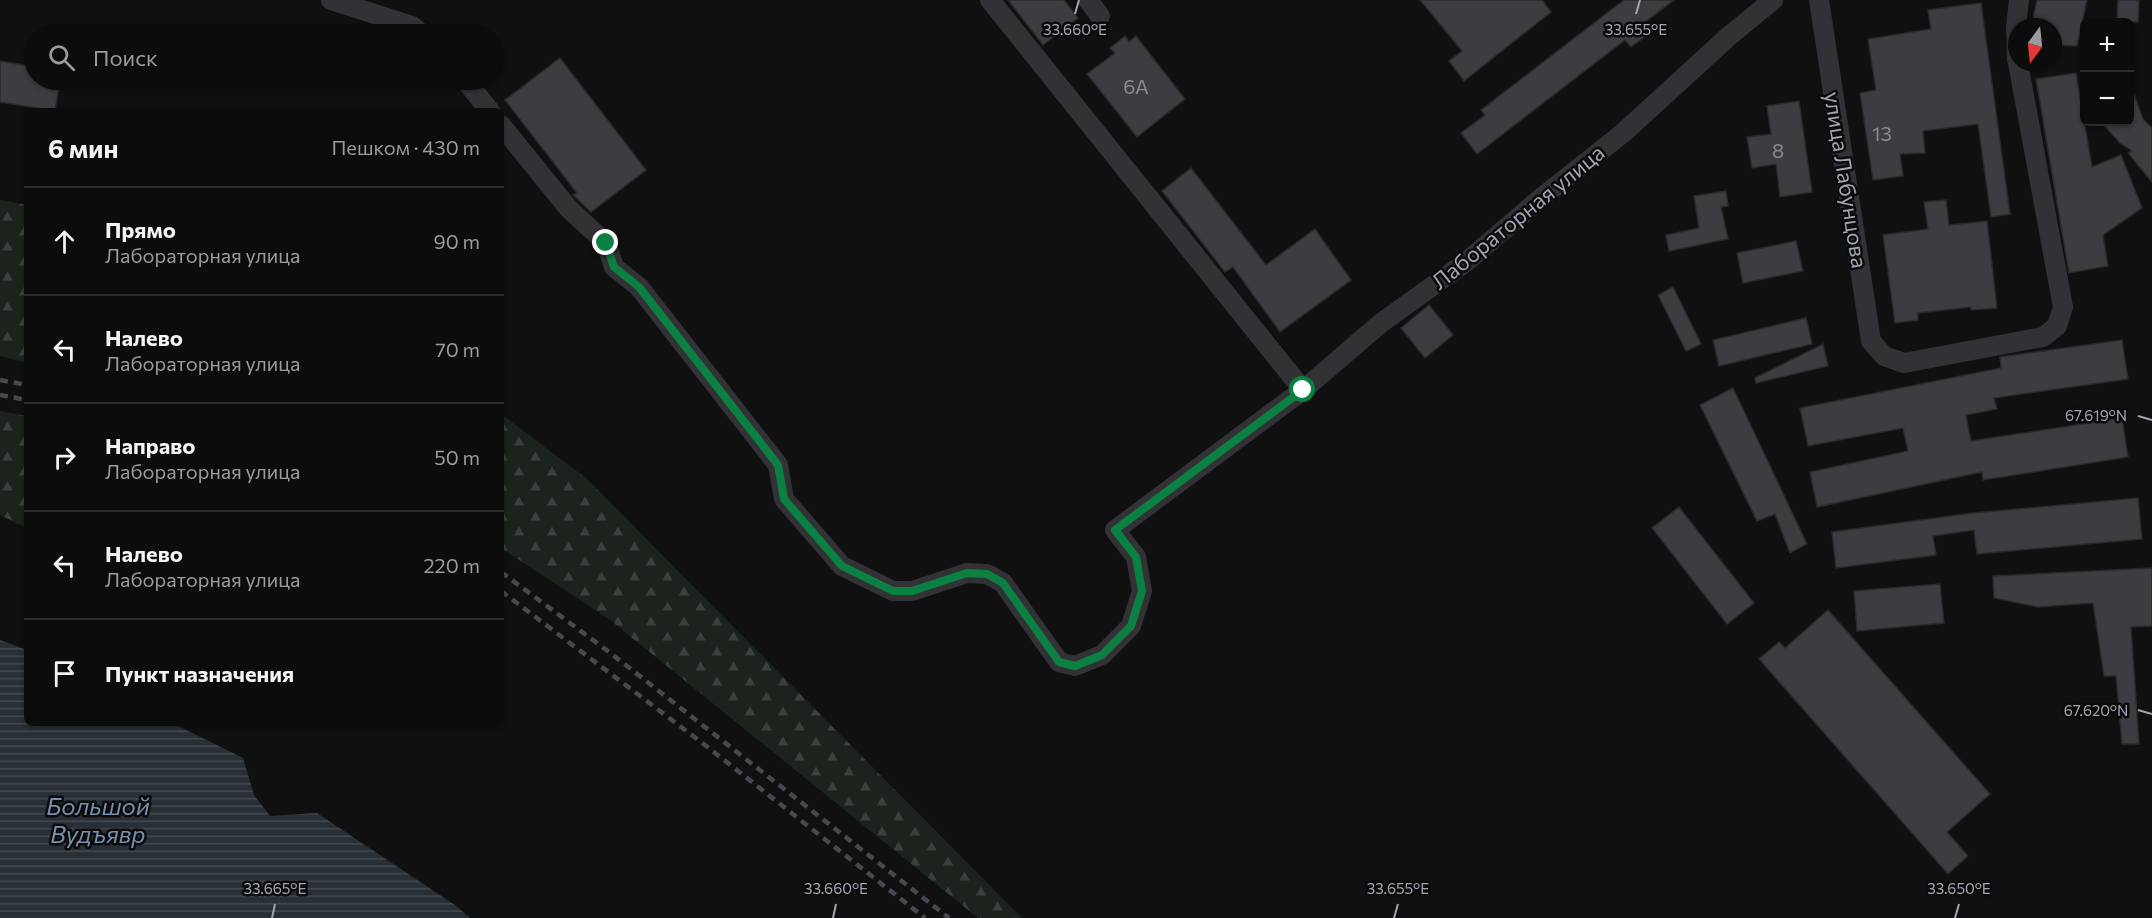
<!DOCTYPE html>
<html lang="ru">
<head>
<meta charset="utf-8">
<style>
  body { margin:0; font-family:Commissioner,sans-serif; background:#151516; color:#f1f3f6 }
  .controls { position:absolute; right:18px; top:18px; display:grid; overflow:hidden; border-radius:9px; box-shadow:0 2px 4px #0004 }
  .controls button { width:54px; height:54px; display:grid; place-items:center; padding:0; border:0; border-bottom:2px solid #2c2c2e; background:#0c0c0d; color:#f1f3f6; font:30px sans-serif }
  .compass { position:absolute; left:2008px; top:18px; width:54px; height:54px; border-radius:50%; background:#0c0c0d; box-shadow:0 2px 4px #0004; rotate:195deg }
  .stop { position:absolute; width:18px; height:18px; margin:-14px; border:4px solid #0b8043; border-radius:50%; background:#fff }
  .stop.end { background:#0b8043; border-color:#fff; box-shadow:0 2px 6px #0008 }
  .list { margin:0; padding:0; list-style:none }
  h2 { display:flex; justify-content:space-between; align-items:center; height:78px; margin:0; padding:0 24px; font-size:26px }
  h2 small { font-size:20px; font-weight:400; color:#9a9b9d }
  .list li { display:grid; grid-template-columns:39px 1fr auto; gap:18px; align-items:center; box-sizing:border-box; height:108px; padding:0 24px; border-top:2px solid #2c2c2e }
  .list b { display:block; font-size:22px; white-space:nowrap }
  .list p { margin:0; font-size:20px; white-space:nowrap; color:#9a9b9d }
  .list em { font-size:20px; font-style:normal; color:#9a9b9d }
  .icon { flex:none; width:33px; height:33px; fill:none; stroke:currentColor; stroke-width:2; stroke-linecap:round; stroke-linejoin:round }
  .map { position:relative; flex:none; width:2152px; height:918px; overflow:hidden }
  .search { position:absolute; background:#0c0c0d; box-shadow:0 2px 4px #0004; left:24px; top:24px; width:480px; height:66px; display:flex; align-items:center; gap:15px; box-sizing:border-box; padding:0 21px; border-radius:33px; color:#9a9b9d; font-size:22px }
  .panel { position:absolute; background:#0c0c0d; box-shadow:0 2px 4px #0004; left:24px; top:108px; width:480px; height:618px; border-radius:9px }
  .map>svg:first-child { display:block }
  .forest { fill:url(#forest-firs) }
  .water { fill:url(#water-rules) }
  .building { fill:#3c3d41; stroke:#2a2a2d; stroke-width:1.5 }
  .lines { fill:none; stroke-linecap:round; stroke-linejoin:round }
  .street { stroke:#313136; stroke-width:20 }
  .rail { stroke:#48494f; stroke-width:4.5; stroke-dasharray:8 6; stroke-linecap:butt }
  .route { stroke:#0b8043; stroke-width:8 }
  .ticks { fill:none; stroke:#a1a5b2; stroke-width:2 }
  .labels { text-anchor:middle; stroke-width:5; stroke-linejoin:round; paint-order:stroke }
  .number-label { font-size:20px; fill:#888b96 }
  .street-label { font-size:22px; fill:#a1a5b2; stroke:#0b0b0c }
  .water-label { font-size:24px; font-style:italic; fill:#7790ad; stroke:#0b0b0c }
  .ticks-label { font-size:15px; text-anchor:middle; fill:#a1a5b2; stroke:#0b0b0c; stroke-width:5; stroke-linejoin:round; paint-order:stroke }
</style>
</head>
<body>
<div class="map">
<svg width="2152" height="918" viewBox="0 0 2152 918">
  <defs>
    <pattern id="forest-firs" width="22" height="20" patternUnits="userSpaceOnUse" patternTransform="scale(1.5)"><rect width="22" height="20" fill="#1c231d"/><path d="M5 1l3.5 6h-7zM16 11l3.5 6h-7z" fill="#3a403b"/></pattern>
    <pattern id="water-rules" width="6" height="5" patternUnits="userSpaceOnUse" patternTransform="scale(1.5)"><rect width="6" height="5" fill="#292f36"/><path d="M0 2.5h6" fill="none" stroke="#454a51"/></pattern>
  </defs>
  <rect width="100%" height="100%" fill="#101011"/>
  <!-- forest -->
  <g class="forest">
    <polygon points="0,200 27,205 27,363 0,356"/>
    <polygon points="0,411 27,416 27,528 0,515"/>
    <polygon points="501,414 587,479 1022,918 978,918 610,620 501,548"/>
  </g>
  <!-- water -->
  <polygon class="water" points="0,640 27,650 27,723 172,723 243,758 254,795 270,816 317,813 455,905 470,918 0,918"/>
  <!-- building -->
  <g class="building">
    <polygon points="1008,0 1064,0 1078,18 1043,45"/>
    <polygon points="1420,0 1542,0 1551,12 1464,81 1449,61 1462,51"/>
    <polygon points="1624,0 1674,0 1640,26 1647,35 1631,47 1625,40 1477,154 1461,133 1485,115 1481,110"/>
    <polygon points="2037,0 2087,0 2077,46 2053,45 2054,27 2031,27"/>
    <polygon points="2118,0 2139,0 2138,22 2117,22"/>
    <polygon points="1981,3 2010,214 1991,217 1978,124 1923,131 1925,153 1900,154 1903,176 1873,180 1860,93 1876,90 1868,39 1931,29 1928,10"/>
    <polygon points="1125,36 1129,42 1136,36 1185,99 1137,137 1087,74 1115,53 1110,48"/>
    <polygon points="560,58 646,170 591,212 573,195 577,193 505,100"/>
    <polygon points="0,61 34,67 34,80 60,80 55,111 0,102"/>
    <polygon points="2076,73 2092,167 2121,155 2142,208 2103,235 2108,266 2069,273 2036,79"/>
    <polygon points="2131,86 2143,119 2152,128 2152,182 2128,153 2132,151 2120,143 2101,122 2130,122"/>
    <polygon points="1799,101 1812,192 1780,197 1776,164 1752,168 1747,137 1771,134 1767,106"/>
    <polygon points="1191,168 1266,265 1315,229 1351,280 1280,332 1233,267 1225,272 1162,191"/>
    <polygon points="1726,191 1728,206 1721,207 1728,239 1669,251 1666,235 1699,228 1694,196"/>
    <polygon points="1946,200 1949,225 1987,221 1997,308 1971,310 1971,307 1918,313 1918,320 1895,323 1883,235 1928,229 1924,202"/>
    <polygon points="1796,241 1803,271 1743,283 1737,253"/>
    <polygon points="1673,287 1701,344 1686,351 1658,295"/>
    <polygon points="1429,305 1453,335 1425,358 1401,328"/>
    <polygon points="1806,318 1812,344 1719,366 1713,340"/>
    <polygon points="2122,340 2128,379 1994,398 1997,409 1966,415 1971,441 2122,418 2128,457 1983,480 1982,472 1817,507 1810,472 1908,451 1903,428 1808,446 1800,408 2001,368 2000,357"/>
    <polygon points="1823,344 1828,366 1756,383 1755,378"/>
    <polygon points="1733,388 1807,544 1790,553 1775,514 1757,521 1700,405"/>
    <polygon points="2138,498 2142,539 1977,554 1974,530 1933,536 1936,555 1836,568 1832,532 1973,513"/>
    <polygon points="1679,507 1754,603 1727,624 1652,528"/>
    <polygon points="2152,568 2152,626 2131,627 2139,744 2122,744 2116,676 2104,676 2093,603 2038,607 1994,598 1993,576"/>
    <polygon points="1940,584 1944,623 1857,631 1854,591"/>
    <polygon points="1828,610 1990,794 1947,832 1968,856 1948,874 1759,659 1779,642 1785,648"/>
  </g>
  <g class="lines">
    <!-- street -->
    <g class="street">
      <polyline points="331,0 412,26 422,34"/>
      <polyline points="990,0 1303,390"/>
      <polyline points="1088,0 1100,16"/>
      <polyline points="1819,0 1871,341 1884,356 1904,363 2043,337 2057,326 2063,307 2018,63"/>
      <polyline points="2017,60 2016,27 2019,0"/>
      <polyline points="465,80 490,111"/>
      <polyline points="501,125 569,209 606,243 614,267 639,287 778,465 784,499 842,566 893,591 912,591 967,573 987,574 1003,583 1059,662 1075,666 1102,655 1131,626 1142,591 1136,557 1115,530 1303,390 1381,323 1466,262 1541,198 1623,133 1728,37 1773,0"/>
    </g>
    <!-- rail -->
    <g class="rail">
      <polyline points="0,380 27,385"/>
      <polyline points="0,395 27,400"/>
      <polyline points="501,572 609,652 949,918"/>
      <polyline points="501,591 705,745 925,918"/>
    </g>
  </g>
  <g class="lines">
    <!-- route -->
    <polyline class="route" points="606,243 614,267 639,287 778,465 784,499 842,566 893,591 912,591 967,573 987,574 1003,583 1059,662 1075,666 1102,655 1131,626 1142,591 1136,557 1115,530 1303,390"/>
  </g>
  <!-- ticks -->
  <path class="ticks" d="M1075,14L1079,0M1636,14L1640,0M2138,416L2152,420M2138,710L2152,714M272,918L275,904M833,918L836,904M1394,918L1398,904M1955,918L1959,904"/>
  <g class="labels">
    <!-- number labels -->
    <g class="number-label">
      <text x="1136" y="94">6А</text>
      <text x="1882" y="141">13</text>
      <text x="1778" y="158">8</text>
    </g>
    <!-- street labels -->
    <g class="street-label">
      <text transform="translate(1846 180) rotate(81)" y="8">улица Лабунцова</text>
      <text transform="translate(1518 217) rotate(-39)" y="8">Лабораторная улица</text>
    </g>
    <!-- water labels -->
    <g class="water-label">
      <text x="98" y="815">Большой<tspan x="98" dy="28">Вудъявр</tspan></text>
    </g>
  </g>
  <g class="ticks-label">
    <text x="1075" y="35">33.660°E</text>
    <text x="1636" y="35">33.655°E</text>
    <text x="2096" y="421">67.619°N</text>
    <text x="2096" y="716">67.620°N</text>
    <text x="275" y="894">33.665°E</text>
    <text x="836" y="894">33.660°E</text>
    <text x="1398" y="894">33.655°E</text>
    <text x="1959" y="894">33.650°E</text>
  </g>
</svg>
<div class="controls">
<button>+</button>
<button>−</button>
</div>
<svg class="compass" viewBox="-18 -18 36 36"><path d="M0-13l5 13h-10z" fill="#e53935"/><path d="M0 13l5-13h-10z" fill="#9a9b9d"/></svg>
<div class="stop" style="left:1303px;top:390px"></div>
<div class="stop end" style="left:606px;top:243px"></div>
<div class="search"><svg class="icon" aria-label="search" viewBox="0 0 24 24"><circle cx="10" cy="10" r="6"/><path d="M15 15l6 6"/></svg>Поиск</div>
<section class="panel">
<h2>6 мин<small>Пешком · 430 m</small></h2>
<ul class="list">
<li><svg class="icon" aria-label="ahead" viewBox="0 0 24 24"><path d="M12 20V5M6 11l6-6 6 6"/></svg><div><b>Прямо</b><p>Лабораторная улица</p></div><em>90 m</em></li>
<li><svg class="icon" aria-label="left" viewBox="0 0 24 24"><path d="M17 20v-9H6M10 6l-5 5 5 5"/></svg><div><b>Налево</b><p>Лабораторная улица</p></div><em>70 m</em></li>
<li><svg class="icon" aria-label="right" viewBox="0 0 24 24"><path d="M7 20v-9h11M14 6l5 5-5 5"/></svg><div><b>Направо</b><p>Лабораторная улица</p></div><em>50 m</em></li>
<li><svg class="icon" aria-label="left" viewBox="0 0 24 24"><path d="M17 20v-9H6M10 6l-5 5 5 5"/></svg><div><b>Налево</b><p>Лабораторная улица</p></div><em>220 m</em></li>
<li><svg class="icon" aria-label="arrive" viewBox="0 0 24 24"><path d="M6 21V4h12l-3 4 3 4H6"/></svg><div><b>Пункт назначения</b></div></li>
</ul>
</section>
</div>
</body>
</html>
